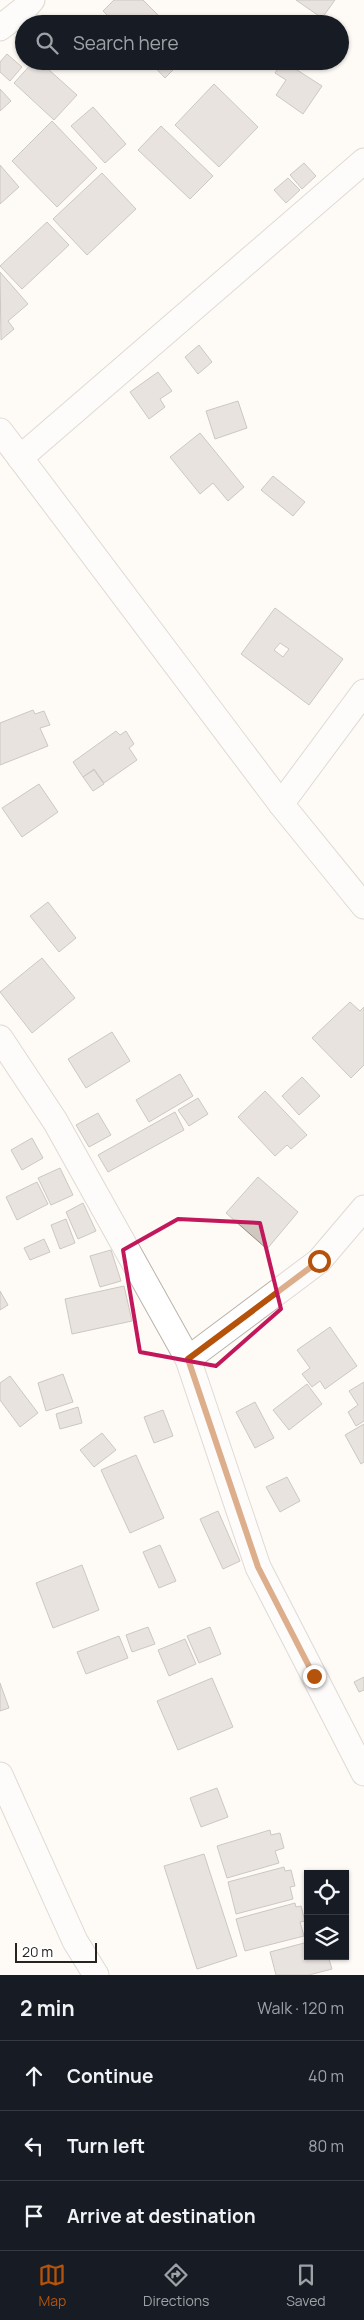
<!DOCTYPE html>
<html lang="en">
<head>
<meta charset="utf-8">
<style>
  body { margin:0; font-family:Manrope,sans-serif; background:#20242c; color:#f1f3f6 }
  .controls { position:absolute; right:15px; bottom:15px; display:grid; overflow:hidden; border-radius:0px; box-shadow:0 1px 4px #0004 }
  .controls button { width:45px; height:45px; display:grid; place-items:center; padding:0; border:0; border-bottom:1px solid #363941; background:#171b24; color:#f1f3f6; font:25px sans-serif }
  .scale { position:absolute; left:15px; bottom:12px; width:82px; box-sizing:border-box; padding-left:5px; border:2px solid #262320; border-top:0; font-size:14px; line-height:18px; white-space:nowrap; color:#262320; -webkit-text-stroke:4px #fff; paint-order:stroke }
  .stop { position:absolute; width:15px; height:15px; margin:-11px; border:4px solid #b45309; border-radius:50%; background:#fff }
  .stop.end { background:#b45309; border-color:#fff; box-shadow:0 1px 5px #0008 }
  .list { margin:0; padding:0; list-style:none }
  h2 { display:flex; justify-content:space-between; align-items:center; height:65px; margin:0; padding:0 20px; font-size:21px }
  h2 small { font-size:16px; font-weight:400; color:#9ea1a6 }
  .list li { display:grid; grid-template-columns:32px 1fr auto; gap:15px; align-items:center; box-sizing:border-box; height:70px; padding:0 20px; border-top:1px solid #363941 }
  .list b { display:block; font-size:19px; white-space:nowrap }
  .list em { font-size:16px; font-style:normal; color:#9ea1a6 }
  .icon { flex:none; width:28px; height:28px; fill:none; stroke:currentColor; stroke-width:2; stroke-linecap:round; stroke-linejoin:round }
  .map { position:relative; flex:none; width:364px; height:1975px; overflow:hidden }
  .search { position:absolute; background:#171b24; box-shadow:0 1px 4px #0004; left:15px; right:15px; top:15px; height:55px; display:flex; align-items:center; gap:12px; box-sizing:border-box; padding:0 18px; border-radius:28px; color:#9ea1a6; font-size:19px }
  .sheet { height:275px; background:#171b24 }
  nav { display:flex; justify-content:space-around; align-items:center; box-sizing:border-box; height:70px; border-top:1px solid #363941; background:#171b24; font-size:14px; color:#9ea1a6 }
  nav a { display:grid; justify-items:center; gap:2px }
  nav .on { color:#b45309 }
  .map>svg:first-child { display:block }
  .building { fill:#cec8c0; stroke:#8f8a82; fill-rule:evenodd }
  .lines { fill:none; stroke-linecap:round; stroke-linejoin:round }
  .street-casing { stroke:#b9b3ab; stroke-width:27 }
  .street { stroke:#fff; stroke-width:25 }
  .route { stroke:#b45309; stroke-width:6 }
  .marked { fill:none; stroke:#c2185b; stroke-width:4; stroke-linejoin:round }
</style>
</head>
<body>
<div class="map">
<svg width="364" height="1975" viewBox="0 0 364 1975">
  <rect width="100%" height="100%" fill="#fefaf5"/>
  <!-- building -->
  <g class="building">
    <polygon points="114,0 143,0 162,19 157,24 116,24 103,11"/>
    <polygon points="296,0 335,0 322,18"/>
    <polygon points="7,54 22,67 10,81 0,72 0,62"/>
    <polygon points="34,61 39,61 77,95 54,120 14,83"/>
    <polygon points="149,61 182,61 165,78"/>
    <polygon points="283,61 322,86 303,114 276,95 286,80 275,73"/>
    <polygon points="214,84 258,127 219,167 175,125"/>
    <polygon points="0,89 11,101 0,111"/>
    <polygon points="93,107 126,144 105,163 71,126"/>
    <polygon points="52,121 97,168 57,207 12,161"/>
    <polygon points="161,126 213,176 190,199 138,150"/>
    <polygon points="304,163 316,176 302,189 290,175"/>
    <polygon points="0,165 19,187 0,204"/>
    <polygon points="102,173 136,209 87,255 53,219"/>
    <polygon points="288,178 300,190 286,203 274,190"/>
    <polygon points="47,222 69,245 22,289 0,266"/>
    <polygon points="0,272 28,304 8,321 14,329 1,340"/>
    <polygon points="199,345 212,362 198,374 185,357"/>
    <polygon points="158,372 172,391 160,399 165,407 149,419 130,392"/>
    <polygon points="238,401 247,428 215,439 206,411"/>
    <polygon points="200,433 244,487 228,501 213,483 200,494 170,457"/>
    <polygon points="273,476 305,502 293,516 261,490"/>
    <path d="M275,608L343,659L309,705L241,654ZM280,643L289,649L283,657L274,650Z"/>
    <polygon points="33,710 35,714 44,711 50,725 40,728 48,746 0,765 0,723"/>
    <polygon points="116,731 120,735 126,731 134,744 129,748 137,760 104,783 94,769 83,777 73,762"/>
    <polygon points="94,770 104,784 93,791 83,777"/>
    <polygon points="39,784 58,812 22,837 2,808"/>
    <polygon points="48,902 76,938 59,952 30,916"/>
    <polygon points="42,958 75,998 32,1033 0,992"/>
    <polygon points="350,1002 360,1011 364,1007 364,1065 351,1078 312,1038"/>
    <polygon points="112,1032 130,1061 86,1088 68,1059"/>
    <polygon points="180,1074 193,1096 149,1122 136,1100"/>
    <polygon points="302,1077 320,1096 299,1115 282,1096"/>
    <polygon points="265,1091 307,1135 291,1149 287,1145 275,1156 238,1117"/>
    <polygon points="198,1098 208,1114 189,1126 178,1110"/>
    <polygon points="175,1112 184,1130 108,1172 98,1155"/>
    <polygon points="98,1113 111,1135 89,1147 76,1125"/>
    <polygon points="32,1138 43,1158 22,1170 11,1150"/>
    <polygon points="60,1168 73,1195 51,1205 38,1178"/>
    <polygon points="258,1177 298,1212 267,1249 226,1213"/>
    <polygon points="37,1182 48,1204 17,1220 6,1197"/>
    <polygon points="83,1203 96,1231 78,1239 66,1212"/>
    <polygon points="66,1219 75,1243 60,1249 51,1225"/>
    <polygon points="44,1239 50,1252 30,1260 24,1248"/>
    <polygon points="111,1250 121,1281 100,1287 90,1256"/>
    <polygon points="124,1286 132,1321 72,1334 65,1299"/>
    <polygon points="0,1291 8,1305 0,1310"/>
    <polygon points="330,1327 357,1366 325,1389 320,1381 312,1387 302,1374 310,1368 297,1350"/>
    <polygon points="63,1374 73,1402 46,1411 38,1383"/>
    <polygon points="10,1376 38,1413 20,1427 0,1400 0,1383"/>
    <polygon points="364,1382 364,1421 356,1426 348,1412 358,1405 349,1391"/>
    <polygon points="307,1384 322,1404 289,1430 273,1410"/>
    <polygon points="255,1402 274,1438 255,1448 236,1412"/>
    <polygon points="78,1407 82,1423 60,1429 56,1414"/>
    <polygon points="163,1410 173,1436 154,1443 144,1417"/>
    <polygon points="364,1424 364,1462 361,1464 345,1435"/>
    <polygon points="102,1433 116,1450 94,1467 80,1450"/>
    <polygon points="136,1455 164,1518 130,1533 101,1470"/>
    <polygon points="287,1477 300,1501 280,1512 266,1487"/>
    <polygon points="218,1511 240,1561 223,1569 200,1519"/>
    <polygon points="160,1545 176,1581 159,1588 143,1552"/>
    <polygon points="82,1565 99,1610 53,1628 36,1583"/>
    <polygon points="148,1627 155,1644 132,1652 126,1635"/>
    <polygon points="210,1627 221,1654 199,1663 187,1636"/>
    <polygon points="119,1636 128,1658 86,1674 77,1652"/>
    <polygon points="185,1639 196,1664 169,1676 158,1650"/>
    <polygon points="364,1677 364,1690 359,1692 354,1682"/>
    <polygon points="212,1678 233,1727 178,1750 157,1701"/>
    <polygon points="0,1683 9,1708 0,1711"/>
    <polygon points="217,1788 228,1817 201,1827 190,1798"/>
    <polygon points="270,1830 271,1835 280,1833 284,1848 275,1851 279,1863 227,1878 217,1846"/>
    <polygon points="204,1854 237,1956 197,1969 164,1866"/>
    <polygon points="284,1867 285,1871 291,1870 295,1886 290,1887 293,1899 236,1914 228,1882"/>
    <polygon points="295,1903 296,1907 301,1906 305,1921 300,1922 304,1936 245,1951 236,1919"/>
    <polygon points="308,1942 308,1956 328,1956 332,1969 309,1975 276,1975 270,1952"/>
  </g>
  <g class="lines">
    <defs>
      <g id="street">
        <polyline points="0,28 24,9 32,0"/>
        <polyline points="0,431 281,804 364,906"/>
        <polyline points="20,458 364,161"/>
        <polyline points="281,804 364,692"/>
        <polyline points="0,1038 55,1121 188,1359 258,1567 364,1773"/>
        <polyline points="188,1359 319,1261 364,1208"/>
        <polyline points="0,1775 75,1941 96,1975"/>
      </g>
    </defs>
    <!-- street casing -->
    <use href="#street" class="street-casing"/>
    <!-- street -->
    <use href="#street" class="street"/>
  </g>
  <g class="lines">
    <!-- route -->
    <polyline class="route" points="314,1676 258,1567 188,1359 319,1261"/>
  </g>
  <!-- marked area -->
  <path d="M0 0H364V1975H0ZM178,1219L260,1223L281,1309L216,1366L140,1352L123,1250Z" fill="#fefaf5" fill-opacity=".55" fill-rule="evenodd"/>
  <path class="marked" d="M178,1219L260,1223L281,1309L216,1366L140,1352L123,1250Z"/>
</svg>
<div class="controls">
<button><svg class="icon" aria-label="locate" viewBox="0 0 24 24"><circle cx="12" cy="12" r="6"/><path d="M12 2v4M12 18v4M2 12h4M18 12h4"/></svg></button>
<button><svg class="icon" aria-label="layers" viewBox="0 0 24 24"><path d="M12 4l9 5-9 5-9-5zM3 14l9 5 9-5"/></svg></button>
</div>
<div class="scale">20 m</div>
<div class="stop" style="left:319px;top:1261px"></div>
<div class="stop end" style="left:314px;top:1676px"></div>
<div class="search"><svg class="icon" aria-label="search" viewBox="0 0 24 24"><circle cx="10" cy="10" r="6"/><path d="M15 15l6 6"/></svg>Search here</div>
</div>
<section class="sheet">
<h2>2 min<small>Walk · 120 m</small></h2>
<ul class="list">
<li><svg class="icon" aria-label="ahead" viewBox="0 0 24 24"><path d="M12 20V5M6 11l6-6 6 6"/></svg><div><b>Continue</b></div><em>40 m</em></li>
<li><svg class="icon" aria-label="left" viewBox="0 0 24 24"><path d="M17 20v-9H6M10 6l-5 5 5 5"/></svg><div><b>Turn left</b></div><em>80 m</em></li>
<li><svg class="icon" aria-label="arrive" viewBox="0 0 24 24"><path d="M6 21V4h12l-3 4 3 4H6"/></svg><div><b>Arrive at destination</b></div></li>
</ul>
</section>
<nav>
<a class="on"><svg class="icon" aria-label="map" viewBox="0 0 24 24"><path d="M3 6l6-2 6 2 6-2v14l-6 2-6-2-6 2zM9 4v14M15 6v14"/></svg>Map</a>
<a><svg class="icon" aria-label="directions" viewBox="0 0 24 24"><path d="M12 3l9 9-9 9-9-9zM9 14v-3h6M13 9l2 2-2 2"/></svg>Directions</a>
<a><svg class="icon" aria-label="saved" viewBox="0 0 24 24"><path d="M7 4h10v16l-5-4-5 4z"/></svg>Saved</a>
</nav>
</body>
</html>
